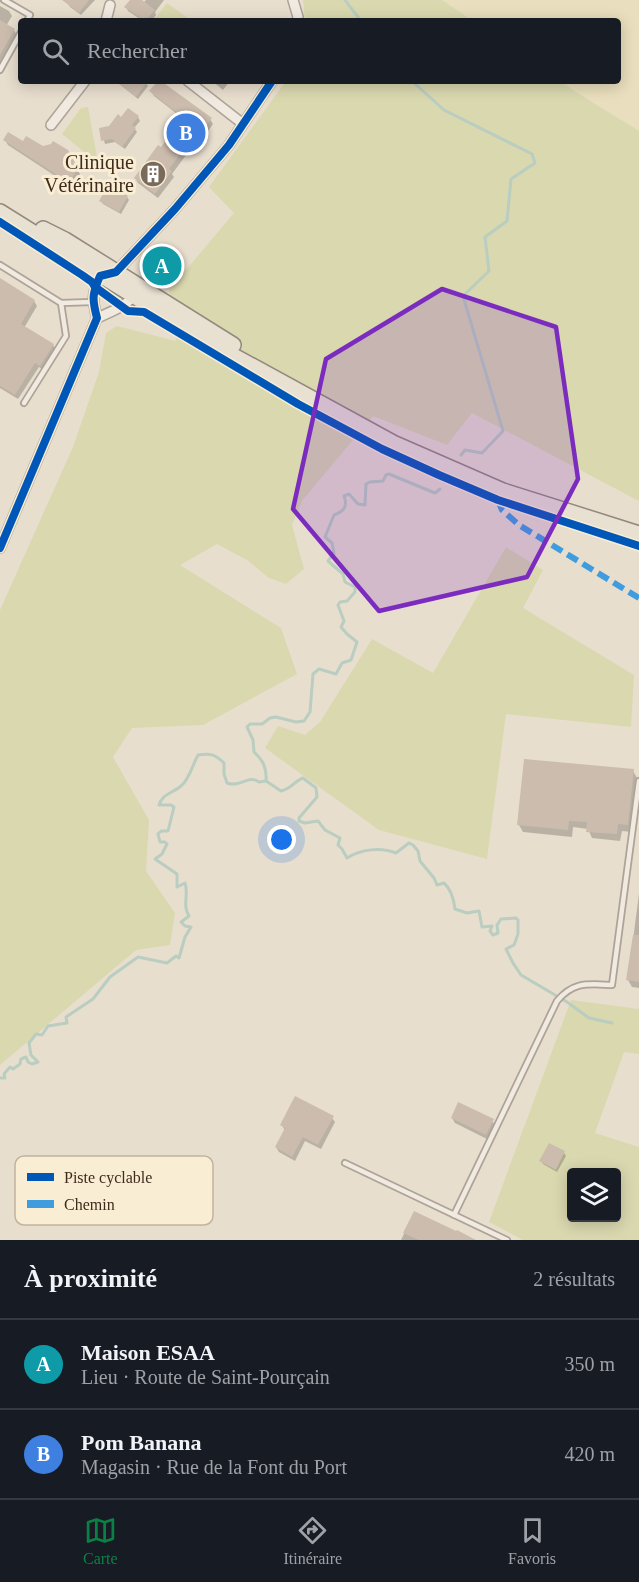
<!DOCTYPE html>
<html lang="fr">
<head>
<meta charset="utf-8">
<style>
  body { margin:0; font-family:Georgia,serif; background:#242831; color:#f1f3f6 }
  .controls { position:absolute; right:18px; bottom:18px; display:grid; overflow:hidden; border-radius:6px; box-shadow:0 3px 15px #0003 }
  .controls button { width:54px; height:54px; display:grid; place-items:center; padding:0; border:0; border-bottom:2px solid #363941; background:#171b24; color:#f1f3f6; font:30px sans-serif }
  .you { position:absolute; left:282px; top:840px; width:21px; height:21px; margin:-15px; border:4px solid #fff; border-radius:50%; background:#1a73e8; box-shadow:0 0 0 9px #1a73e833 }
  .badge { display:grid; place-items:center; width:39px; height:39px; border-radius:50%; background:#0b8043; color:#fff; font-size:20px; font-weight:700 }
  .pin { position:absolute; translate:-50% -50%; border:3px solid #fff; box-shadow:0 2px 6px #0006 }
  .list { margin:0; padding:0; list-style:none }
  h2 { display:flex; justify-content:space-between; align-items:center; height:78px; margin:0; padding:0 24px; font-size:26px }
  h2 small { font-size:20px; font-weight:400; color:#9ea1a6 }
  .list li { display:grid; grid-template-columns:39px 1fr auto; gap:18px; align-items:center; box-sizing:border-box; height:90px; padding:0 24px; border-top:2px solid #363941 }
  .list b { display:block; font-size:22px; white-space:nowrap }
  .list p { margin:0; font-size:20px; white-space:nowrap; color:#9ea1a6 }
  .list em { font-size:20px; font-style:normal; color:#9ea1a6 }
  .icon { flex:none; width:33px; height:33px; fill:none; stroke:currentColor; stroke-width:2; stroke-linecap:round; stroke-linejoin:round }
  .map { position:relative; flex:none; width:639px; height:1240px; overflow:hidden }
  .search { position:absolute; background:#171b24; box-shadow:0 3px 15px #0003; left:18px; right:18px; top:18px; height:66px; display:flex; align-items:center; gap:15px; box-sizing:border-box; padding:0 21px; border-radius:6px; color:#9ea1a6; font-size:22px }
  .sheet { height:258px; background:#171b24 }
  nav { display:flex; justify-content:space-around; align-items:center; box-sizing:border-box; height:84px; border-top:2px solid #363941; background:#171b24; font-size:16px; color:#9ea1a6 }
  nav a { display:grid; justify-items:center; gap:3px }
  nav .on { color:#0b8043 }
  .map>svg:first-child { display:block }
  .farmland { fill:#e9debd }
  .green { fill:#dad8af; fill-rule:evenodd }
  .shadow { fill:#0003 }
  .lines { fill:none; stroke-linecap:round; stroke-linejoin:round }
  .stream { stroke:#b9cdc1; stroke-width:3 }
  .building { fill:#ccbcae }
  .lane-casing { stroke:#ada397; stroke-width:8 }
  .street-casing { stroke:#ada397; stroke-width:12 }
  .primary-casing { stroke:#93897e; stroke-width:18 }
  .lane { stroke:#f0eae1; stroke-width:4.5 }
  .street { stroke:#f0eae1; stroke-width:9 }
  .primary { stroke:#e8e0d1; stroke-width:15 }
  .quiet { stroke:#3f9cdf; stroke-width:6; stroke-dasharray:12 6; stroke-linecap:butt }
  .cycleway-casing { stroke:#f9edd4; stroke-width:11 }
  .cycleway { stroke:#0057b8; stroke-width:8 }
  .marked { fill:#7b2cbf; fill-opacity:0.2; stroke:#7b2cbf; stroke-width:4.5; stroke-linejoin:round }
  .labels { text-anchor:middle; stroke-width:6; stroke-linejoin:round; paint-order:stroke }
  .poi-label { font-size:20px; fill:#3e2b1d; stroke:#f9edd4; text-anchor:end }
  .key { fill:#f9edd4; stroke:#c1b39d; stroke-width:1.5 }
  .key-label { font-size:16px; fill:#3e2b1d }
</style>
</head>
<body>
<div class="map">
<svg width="639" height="1240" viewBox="0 0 639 1240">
  <rect width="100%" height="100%" fill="#e8dece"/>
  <!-- farmland -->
  <polygon class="farmland" points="442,0 639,0 639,131 587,99 560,81 618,81 618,21 473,21"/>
  <!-- green -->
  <g class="green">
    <polygon points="303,0 442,0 473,21 305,21"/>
    <polygon points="167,3 192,21 153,21"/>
    <polygon points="286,81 560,81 587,99 639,131 639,501 472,413 447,445 373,416 302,501 292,525 304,569 286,584 269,578 247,560 217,544 180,565 281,628 297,674 203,725 132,728 113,757 149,820 146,871 175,913 170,945 136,950 0,1065 0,610 73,447 99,372 106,333 117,326 176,341 169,290 234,213 209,187"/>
    <polygon points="88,107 98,163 62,134 81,108"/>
    <polygon points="506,547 543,570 523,608 634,675 631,727 506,714 487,859 379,830 265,748 278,726 305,735 320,722 372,639 433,673"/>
    <path d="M571,1000L639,1009V1054L624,1052L595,1133L639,1147V1240H523L489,1222ZM572,1172H616V1218H572Z"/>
  </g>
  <!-- shadow -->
  <g class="shadow">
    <polygon points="71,0 95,0 81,15 70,7 68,4"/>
    <polygon points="132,0 139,0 143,3 146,0 164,0 155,12 156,15 152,21 143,21 128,11 126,7"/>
    <polygon points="0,6 9,11 12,16 6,26 14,30 17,35 2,62 0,62"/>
    <polygon points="116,81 144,81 148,86 138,99"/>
    <polygon points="212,81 230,81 223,90"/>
    <polygon points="151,91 210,119 213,124 198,145 195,143 172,174 174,177 158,198 138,183 135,178 161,149 177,128 181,117 154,96"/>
    <polygon points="138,117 140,121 134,128 137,132 125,149 115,142 105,144 101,129 110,127 121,119"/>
    <polygon points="5,140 66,151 80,174 72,187 8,145"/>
    <polygon points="113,192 127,197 129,200 121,214 103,204 101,201"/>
    <polygon points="175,265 176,268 165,282 150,269"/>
    <polygon points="0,280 34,301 37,306 24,328 53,345 56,350 43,370 39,367 18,399 0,388"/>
    <polygon points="633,771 637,778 632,832 622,831 620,841 592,838 588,829 573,827 572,837 523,832 519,825"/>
    <polygon points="639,893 639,988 632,987 628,980"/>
    <polygon points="332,1118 335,1122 321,1149 305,1141 295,1161 279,1152 276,1147 285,1131 282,1125"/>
    <polygon points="452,1118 492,1121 496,1126 489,1140 455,1123"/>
    <polygon points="564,1153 566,1156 557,1172 543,1164 541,1161"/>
    <polygon points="414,1213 474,1240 401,1240"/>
  </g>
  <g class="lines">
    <!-- stream -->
    <g class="stream">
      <polyline points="345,0 361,21"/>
      <polyline points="412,81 444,110 532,154 535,163 511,179 507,221 485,237 489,271 463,296 503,431 482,453 465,450 461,455"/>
      <path d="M266,781L281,791C293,788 294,781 303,778L316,788L317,797L299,818V821L305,823L318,821L325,830L340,838L338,845L342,849L347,858C361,849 381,847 396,853L409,843L413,845L418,851L420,861L434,878L437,885L444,883C451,889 454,901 455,909L467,913L479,911L482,927L492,926L490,931L493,935L498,933L497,925L501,919L516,918L518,920V934L514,945L506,949L513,963L521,975L567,1002L589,1018L612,1023"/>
      <path d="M266,781C267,768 263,760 254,752L253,740L247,727L250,724H262L270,718L276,717L296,722L304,721L310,712L313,674L319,669L336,674L342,663L351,660L357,642L347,634L341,627L344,621L338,605L340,602L347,601L355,592V587L345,582L343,574L328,561L334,553L332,543L325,537L334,515C344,511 348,507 344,496L349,494L358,504L365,505L366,484L370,482L383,481L386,475L389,474L435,493L440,489"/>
      <path d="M0,1078H5L4,1074L10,1067L13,1069L20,1064L21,1059L26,1057L28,1062L32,1064L38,1062L31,1055L29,1043L36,1034L42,1035L48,1026L67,1023L66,1017L93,999L110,977L138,957L167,963L176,956L179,958L185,937L191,927L185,926L181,922L189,916C182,905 189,894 185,883L177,887V874L155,859L162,854L167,844L165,842H160L158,834L161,831H168L174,807L171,805H159C162,794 173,793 181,786C189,780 193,764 198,755C210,753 215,754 224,763V774L227,783C241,788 248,774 259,782L266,781"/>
    </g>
  </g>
  <!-- building -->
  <g class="building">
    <polygon points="62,0 89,0 79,13"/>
    <polygon points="130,0 142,0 155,10 145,21 124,7"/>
    <polygon points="0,20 15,29 0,55"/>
    <polygon points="115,81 148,81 136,97"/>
    <polygon points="158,81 161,81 212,118 194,141 192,139 169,169 172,171 155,194 134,178 158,145 161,147 176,127 173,124 180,115 149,91"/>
    <polygon points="128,108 139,116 132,125 136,128 122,147 112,139 101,141 99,128 109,126 118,114 121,117"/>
    <polygon points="8,132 23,141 26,136 43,146 51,144 53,141 68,150 78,168 69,183 3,140"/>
    <polygon points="107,187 112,190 114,187 128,196 119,212 99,201"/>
    <polygon points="163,253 176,264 162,280 149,268"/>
    <polygon points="0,278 35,300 21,324 54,344 40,366 35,363 15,395 0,386"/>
    <polygon points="524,759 634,769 628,825 618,824 617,834 586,832 587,822 569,821 568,830 517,825"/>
    <polygon points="633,935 639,935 639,982 626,980"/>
    <polygon points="295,1096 334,1116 318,1145 303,1137 292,1157 275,1147 285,1128 280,1125"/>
    <polygon points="458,1102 494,1119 486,1135 451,1118"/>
    <polygon points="549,1143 565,1151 556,1170 539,1161"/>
    <polygon points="414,1211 456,1231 457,1230 476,1240 419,1240 403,1233"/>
  </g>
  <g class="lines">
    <defs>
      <g id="lane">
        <polyline points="4,0 30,15 27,21"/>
        <polyline points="0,70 21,32"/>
        <polyline points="0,265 61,303 92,302"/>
        <polyline points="24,403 66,336 61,303"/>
        <polyline points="345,1163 507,1240"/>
        <path d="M454,1215L557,1001C574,981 588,984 612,985L639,781"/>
      </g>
      <g id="street">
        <polyline points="293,0 298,17 297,21"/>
        <polyline points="106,21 110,5"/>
        <polyline points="188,81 243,124"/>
        <polyline points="51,125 85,81"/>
        <path d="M97,318C113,311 127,306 137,292"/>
        <path d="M0,548L97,318C92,299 92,294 100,276L116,272L175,209L229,145L272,81"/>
      </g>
      <g id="primary">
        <polyline points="0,212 208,342 393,443 503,491 639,534"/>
        <polyline points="43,229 65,240 233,345"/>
      </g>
    </defs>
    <!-- lane casing -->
    <use href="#lane" class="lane-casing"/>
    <!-- street casing -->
    <use href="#street" class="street-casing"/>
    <!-- primary casing -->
    <use href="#primary" class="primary-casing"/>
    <!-- lane -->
    <use href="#lane" class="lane"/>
    <!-- street -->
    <use href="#street" class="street"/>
    <!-- primary -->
    <use href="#primary" class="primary"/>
    <!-- quiet -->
    <polyline class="quiet" points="498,500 502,510 519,525 639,598"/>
    <defs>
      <g id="cycleway">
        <polyline points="0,222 82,275 92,282 95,287 128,311 144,312 298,404 382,449 439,475 498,500 639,546"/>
        <path d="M0,548L97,318C92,299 92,294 100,276L116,272L175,209L229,145L272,81"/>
      </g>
    </defs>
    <!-- cycleway casing -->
    <use href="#cycleway" class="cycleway-casing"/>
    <!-- cycleway -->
    <use href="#cycleway" class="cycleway"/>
  </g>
  <!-- marked area -->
  <path class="marked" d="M442,289L556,327L578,479L527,577L379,611L293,509L326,359Z"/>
  <!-- icons -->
  <defs>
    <symbol id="building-disc" viewBox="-11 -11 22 22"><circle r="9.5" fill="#7a6a5b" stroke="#f9edd4"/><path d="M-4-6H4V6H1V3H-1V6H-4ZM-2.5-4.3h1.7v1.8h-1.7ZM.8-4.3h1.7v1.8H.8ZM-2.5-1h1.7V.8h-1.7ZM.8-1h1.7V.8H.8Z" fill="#fff"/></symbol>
  </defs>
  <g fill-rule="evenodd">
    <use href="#building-disc" x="138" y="159" width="30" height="30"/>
  </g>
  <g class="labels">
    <!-- poi labels -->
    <g class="poi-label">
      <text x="134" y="169">Clinique<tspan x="134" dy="23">Vétérinaire</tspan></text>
    </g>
  </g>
  <!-- legend -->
  <rect x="15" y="1156" width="198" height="69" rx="9" class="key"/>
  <rect x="27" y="1173" width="27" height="8" fill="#0057b8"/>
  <rect x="27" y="1200" width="27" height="8" fill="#3f9cdf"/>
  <g class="key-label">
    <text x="64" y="1183">Piste cyclable</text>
    <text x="64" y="1210">Chemin</text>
  </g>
</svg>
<div class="controls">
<button><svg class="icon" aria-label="layers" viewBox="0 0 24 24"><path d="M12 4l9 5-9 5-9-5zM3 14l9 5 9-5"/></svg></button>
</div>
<div class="you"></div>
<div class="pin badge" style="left:162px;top:266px;background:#0f9aa8">A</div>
<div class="pin badge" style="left:186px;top:133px;background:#3f7fe0">B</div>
<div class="search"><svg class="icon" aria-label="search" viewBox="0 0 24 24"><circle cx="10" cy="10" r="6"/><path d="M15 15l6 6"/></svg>Rechercher</div>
</div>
<section class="sheet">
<h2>À proximité<small>2 résultats</small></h2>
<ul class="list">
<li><span class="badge" style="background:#0f9aa8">A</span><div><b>Maison ESAA</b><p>Lieu · Route de Saint-Pourçain</p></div><em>350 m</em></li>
<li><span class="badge" style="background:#3f7fe0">B</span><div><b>Pom Banana</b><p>Magasin · Rue de la Font du Port</p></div><em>420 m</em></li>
</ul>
</section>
<nav>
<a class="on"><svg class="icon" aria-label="map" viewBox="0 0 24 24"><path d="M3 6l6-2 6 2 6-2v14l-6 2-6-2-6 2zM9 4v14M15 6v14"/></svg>Carte</a>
<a><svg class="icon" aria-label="directions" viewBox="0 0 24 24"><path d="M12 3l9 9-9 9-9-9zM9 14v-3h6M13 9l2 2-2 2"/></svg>Itinéraire</a>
<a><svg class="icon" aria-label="saved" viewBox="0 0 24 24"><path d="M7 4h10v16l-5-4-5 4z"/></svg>Favoris</a>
</nav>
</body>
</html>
